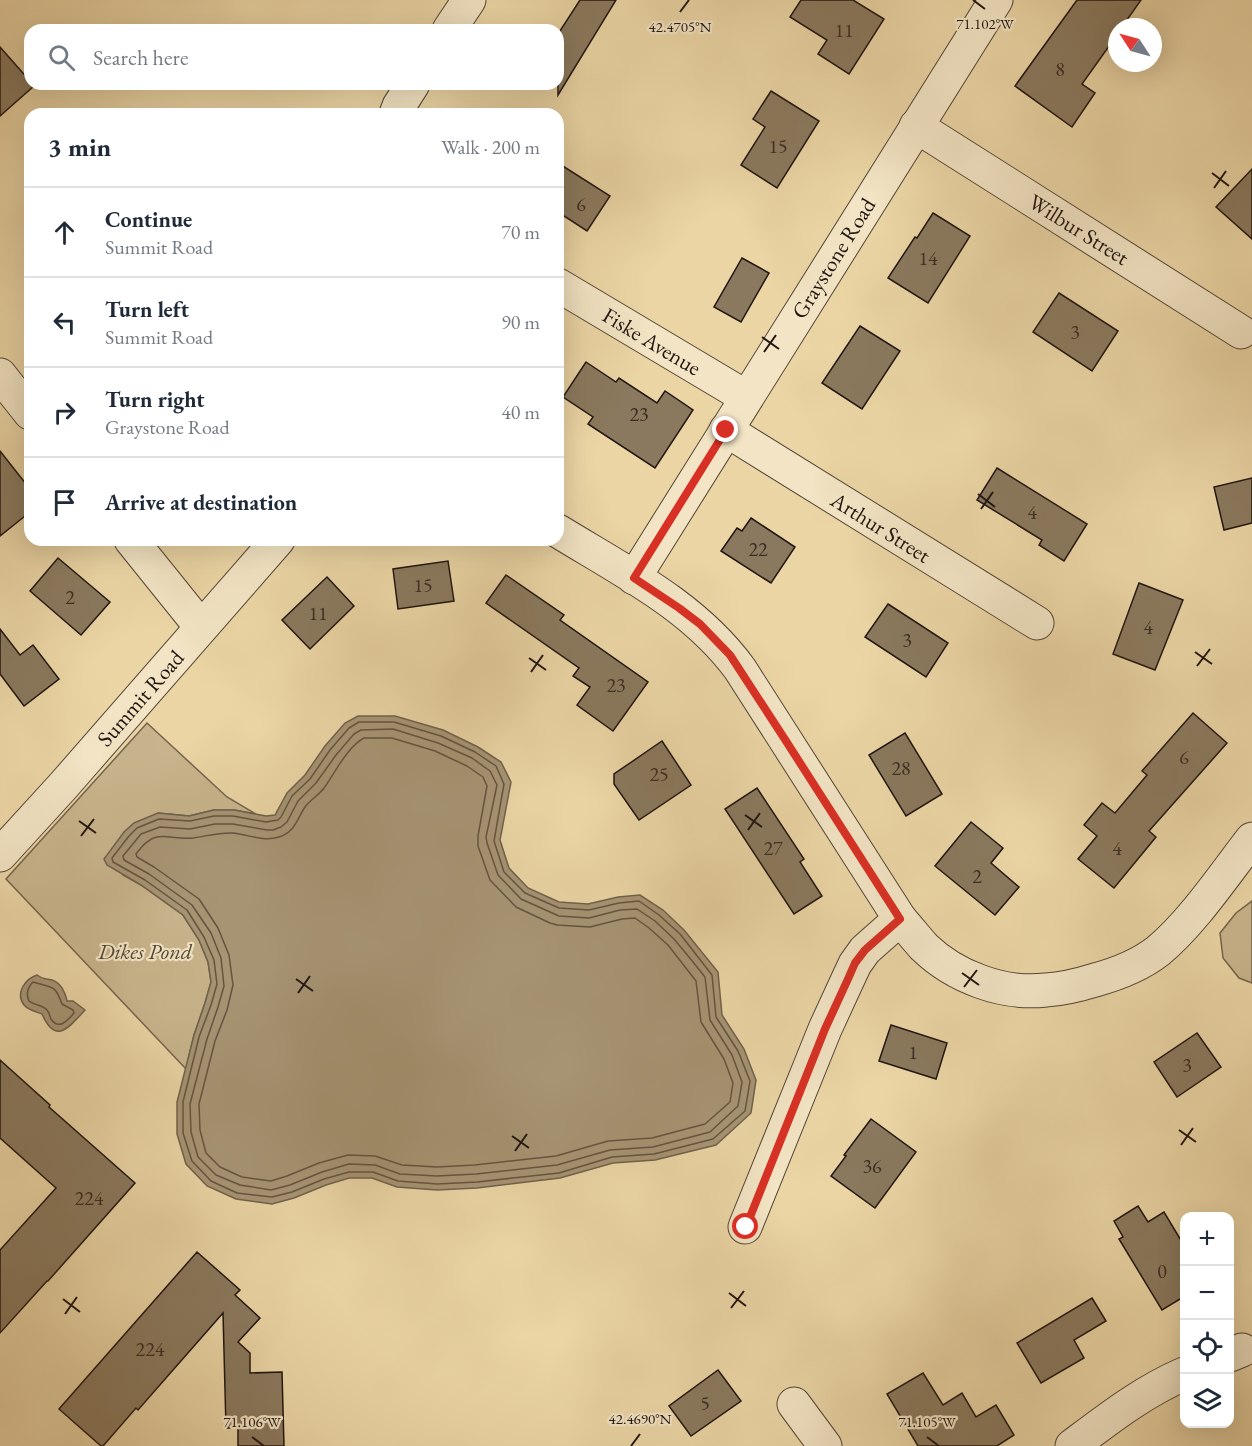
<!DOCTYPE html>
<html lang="en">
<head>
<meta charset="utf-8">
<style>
  body { margin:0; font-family:"EB Garamond",serif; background:#f2f2f3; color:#1f2937 }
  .controls { position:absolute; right:18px; bottom:18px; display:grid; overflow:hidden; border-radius:12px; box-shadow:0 6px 24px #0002 }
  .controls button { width:54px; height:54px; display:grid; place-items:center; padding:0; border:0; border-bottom:2px solid #e0e1e3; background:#fff; color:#1f2937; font:30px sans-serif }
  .compass { position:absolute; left:1108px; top:18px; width:54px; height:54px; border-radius:50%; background:#fff; box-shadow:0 6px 24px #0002; rotate:306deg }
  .stop { position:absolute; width:18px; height:18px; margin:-14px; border:4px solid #d93025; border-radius:50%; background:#fff }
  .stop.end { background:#d93025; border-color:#fff; box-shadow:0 2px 6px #0008 }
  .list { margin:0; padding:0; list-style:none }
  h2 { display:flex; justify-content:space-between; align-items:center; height:78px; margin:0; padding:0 24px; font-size:26px }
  h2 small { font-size:20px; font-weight:400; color:#747a83 }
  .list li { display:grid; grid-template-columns:39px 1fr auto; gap:18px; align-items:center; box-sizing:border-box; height:90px; padding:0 24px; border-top:2px solid #e0e1e3 }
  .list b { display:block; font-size:22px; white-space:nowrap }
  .list p { margin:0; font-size:20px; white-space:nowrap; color:#747a83 }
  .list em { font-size:20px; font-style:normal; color:#747a83 }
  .icon { flex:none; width:33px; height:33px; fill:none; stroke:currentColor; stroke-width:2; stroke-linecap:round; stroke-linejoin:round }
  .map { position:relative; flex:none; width:1252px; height:1446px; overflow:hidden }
  .search { position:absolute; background:#fff; box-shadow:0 6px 24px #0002; left:24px; top:24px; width:540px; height:66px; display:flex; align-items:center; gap:15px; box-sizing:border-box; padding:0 21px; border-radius:18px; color:#747a83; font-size:22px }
  .panel { position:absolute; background:#fff; box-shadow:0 6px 24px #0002; left:24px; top:108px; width:540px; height:438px; border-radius:18px }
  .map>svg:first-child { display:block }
  .green { fill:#c8b48c; stroke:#74644e; stroke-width:1.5 }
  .water { fill:#a69473; stroke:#70614c; stroke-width:1.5 }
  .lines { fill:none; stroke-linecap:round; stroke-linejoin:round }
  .shore { stroke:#635442; stroke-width:1.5 }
  .building { fill:#8a795e; stroke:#201511; stroke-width:1.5 }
  .minor-casing { stroke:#534536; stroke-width:35 }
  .minor { stroke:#f2e4c4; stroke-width:33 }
  .route { stroke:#d93025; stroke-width:8 }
  .ticks { fill:none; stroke:#201511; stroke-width:2 }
  .labels { text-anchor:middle; stroke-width:4.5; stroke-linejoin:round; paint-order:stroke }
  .number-label { font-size:20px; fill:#3a2e24 }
  .street-label { font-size:22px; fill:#201511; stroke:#f2e4c4 }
  .park-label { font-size:22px; font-style:italic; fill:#524536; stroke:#f2e4c4 }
  .ticks-label { font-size:15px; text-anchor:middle; fill:#201511; stroke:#f2e4c4; stroke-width:4.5; stroke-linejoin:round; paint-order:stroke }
</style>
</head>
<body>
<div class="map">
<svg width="1252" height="1446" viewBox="0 0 1252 1446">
  <rect width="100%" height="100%" fill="#ebd5a5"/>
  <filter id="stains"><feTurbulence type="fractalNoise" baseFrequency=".00333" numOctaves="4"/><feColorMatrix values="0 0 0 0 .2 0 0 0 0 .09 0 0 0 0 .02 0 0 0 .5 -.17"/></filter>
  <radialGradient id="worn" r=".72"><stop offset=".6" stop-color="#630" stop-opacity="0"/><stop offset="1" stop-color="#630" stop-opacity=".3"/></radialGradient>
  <!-- green -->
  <g class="green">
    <polygon points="147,723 227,797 256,814 234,810 214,810 189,816 158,813 123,875 141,885 183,915 199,940 208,962 211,982 205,1003 194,1035 186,1069 6,879"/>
    <polygon points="1252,901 1252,983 1239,978 1223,958 1220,933 1236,913"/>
  </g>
  <!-- water -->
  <g class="water">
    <polygon points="358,716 395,716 443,730 478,747 501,762 511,782 500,840 509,868 528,888 559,902 588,904 618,897 640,895 663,910 684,930 718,972 722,1015 744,1049 756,1080 751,1113 716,1145 655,1160 613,1163 560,1178 477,1188 437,1190 397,1187 372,1178 349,1178 326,1185 294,1198 272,1204 236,1199 207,1186 186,1164 177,1134 177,1102 194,1035 205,1003 211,982 208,962 199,940 183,915 141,885 107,865 104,859 124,832 134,823 158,813 189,816 214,810 234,810 266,816 275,815 287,793 305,775 325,746 345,723"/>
    <path d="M37,975C43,980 45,978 52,980C61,983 65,992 67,1001H73L85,1010C69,1027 56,1046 42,1014C37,1012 28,1010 24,1005C15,993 25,979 37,975Z"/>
  </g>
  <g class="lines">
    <!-- shore -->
    <g class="shore">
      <polygon points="359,722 394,722 441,736 475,752 496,766 504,784 494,841 504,872 525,893 559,908 589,910 619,903 639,901 659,915 680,934 712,975 716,1017 738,1051 750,1081 745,1111 713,1139 654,1154 612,1157 559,1173 477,1182 437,1184 398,1181 373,1172 349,1172 324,1179 292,1192 272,1197 237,1193 211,1181 192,1161 183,1133 183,1102 199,1037 211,1005 217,984 214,960 204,937 187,910 145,880 113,862 112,858 129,836 137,828 159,819 190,821 214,816 233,816 266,822 278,820 281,817 292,796 310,779 330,750 349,728"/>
      <polygon points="361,730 393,729 438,743 472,758 490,771 497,785 486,837 487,843 498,875 521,899 559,916 589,918 620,910 637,909 655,921 674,939 689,957 705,977 710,1020 732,1055 742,1082 738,1106 710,1132 653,1147 610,1150 557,1165 476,1174 437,1176 400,1174 375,1165 349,1164 322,1172 290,1185 271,1190 240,1185 216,1175 198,1157 191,1132 190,1104 207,1039 218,1007 224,986 221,958 211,933 192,905 149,874 124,860 123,856 141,834 160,827 190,829 215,824 233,824 267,830 273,830 281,827 287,822 298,801 316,783 336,755 354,734"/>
      <path d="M364,738H392L435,751L467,766L483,777L487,786L478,836V846L490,880L516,907L550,923L557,925L590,927L622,919L635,918L649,928L668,945L696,981L701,1022L724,1059L733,1083L730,1102L705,1124L652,1138L608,1141L556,1156L475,1165L437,1167L402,1165L375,1156L348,1155L319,1163L287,1176L271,1181L242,1177L220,1167L206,1153L200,1130L199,1104L215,1041L227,1010L233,985L229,955L218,928L199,899L154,867L137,857L136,854C157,825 167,841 193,838C207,836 220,832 234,833C249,835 264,842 279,837C295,832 297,819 305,807C310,800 319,795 324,788C335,773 347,747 364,738Z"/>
      <path d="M33,982C52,988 55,984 62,1004L73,1010L74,1013C68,1020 59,1031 51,1019C50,1017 49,1012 47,1010C43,1005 34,1005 29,1001C26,994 27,988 33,982Z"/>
    </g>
  </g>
  <!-- building -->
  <g class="building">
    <polygon points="580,0 616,0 558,95 558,34"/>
    <polygon points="801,0 853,0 884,19 849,74 818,54 827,40 790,17"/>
    <polygon points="1077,0 1141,0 1122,27 1117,27 1117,35 1082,84 1095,93 1072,127 1015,86"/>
    <polygon points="0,47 30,81 30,84 34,86 0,116"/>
    <polygon points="771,91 819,121 777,188 741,165 765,127 753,119"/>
    <polygon points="558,163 610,196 587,231 558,212"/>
    <polygon points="1252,169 1252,239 1216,207"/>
    <polygon points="933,213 970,236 928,303 888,278 915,237 917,238"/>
    <polygon points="742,258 769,273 741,322 714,307"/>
    <polygon points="1059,293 1118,331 1092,371 1033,332"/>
    <polygon points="860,326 900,351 862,409 822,383"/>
    <polygon points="586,362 616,382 619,378 657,403 665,391 693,410 655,468 588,424 593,417 563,397"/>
    <polygon points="0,451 30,489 30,512 0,536"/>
    <polygon points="997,468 1087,524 1064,561 1039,545 1042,540 977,500"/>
    <polygon points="1252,478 1252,523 1224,530 1214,487"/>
    <polygon points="751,518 795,547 771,583 721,551 737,528 742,531"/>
    <polygon points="58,558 110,602 81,635 30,591"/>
    <polygon points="448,561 454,601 398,609 393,569"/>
    <polygon points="506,575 564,615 560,620 648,682 613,731 577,705 590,687 573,676 579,668 486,603"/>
    <polygon points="327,577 354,606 310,649 282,620"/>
    <polygon points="1139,583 1183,600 1155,670 1113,654"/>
    <polygon points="888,604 948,643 926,677 865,637"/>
    <polygon points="0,629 20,655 33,645 59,679 24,706 0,674"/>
    <polygon points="1193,713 1227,743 1149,831 1156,837 1114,888 1078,859 1097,836 1084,825 1102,803 1115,813 1147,775 1142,771"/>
    <polygon points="905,733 942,794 906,816 869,755"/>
    <polygon points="662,741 691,785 639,820 614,784 614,774"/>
    <polygon points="757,788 804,859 800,862 822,896 794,914 725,809"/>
    <polygon points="971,822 1003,848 991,863 1019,887 995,915 935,866"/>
    <polygon points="891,1025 947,1043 936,1079 879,1061"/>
    <polygon points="1197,1033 1221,1067 1177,1097 1154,1062"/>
    <polygon points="0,1060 50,1105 49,1107 135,1183 48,1281 47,1281 0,1333 0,1250 56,1188 0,1138"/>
    <polygon points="871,1119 916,1152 875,1208 831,1176 846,1156 844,1155"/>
    <polygon points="1138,1206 1148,1222 1164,1212 1185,1247 1185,1296 1162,1310 1119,1239 1123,1237 1114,1221"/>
    <polygon points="197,1252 240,1290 235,1295 260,1318 238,1342 250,1353 250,1373 282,1372 284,1446 238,1446 238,1428 226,1428 223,1313 138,1410 136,1408 103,1446 101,1446 59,1409"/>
    <polygon points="1092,1298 1106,1321 1074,1340 1084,1358 1041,1383 1017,1343"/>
    <polygon points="718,1370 741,1401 691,1436 669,1406"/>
    <polygon points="923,1373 943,1405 962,1393 976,1417 996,1405 1014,1435 997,1446 918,1446 887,1394"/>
  </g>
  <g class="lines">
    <defs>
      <g id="minor">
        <polyline points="449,30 469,0"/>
        <polyline points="396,114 399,106 413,84"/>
        <polyline points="916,126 1241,332"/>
        <polyline points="558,285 746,397"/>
        <polyline points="0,375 30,413"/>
        <polyline points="726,430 1037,623"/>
        <path d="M558,531C623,571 694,606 740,669L900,919L865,950L855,964L848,979L825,1029L745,1227"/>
        <polyline points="131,540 201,627"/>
        <polyline points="634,578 996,0"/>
        <polyline points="0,855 63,786 278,540"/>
        <path d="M900,919C908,928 916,938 924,947C955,977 1003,995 1046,990C1063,989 1079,985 1095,980C1117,974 1140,965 1158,951C1192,923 1224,875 1252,839"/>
        <polyline points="1230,1355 1242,1350"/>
        <polyline points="794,1404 825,1446"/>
        <path d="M1072,1446C1108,1419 1144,1391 1184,1374"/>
      </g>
    </defs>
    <!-- minor casing -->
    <use href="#minor" class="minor-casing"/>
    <!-- minor -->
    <use href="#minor" class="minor"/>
  </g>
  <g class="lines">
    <!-- route -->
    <polyline class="route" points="726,430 634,578 679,608 700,624 730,655 786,741 900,919 865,950 855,963 848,979 825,1029 746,1227"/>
  </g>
  <!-- ticks -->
  <path class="ticks" d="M973,0L985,9M680,12L689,0M1212,173L1229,186M1214,188L1226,171M762,337L779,349M764,352L776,335M978,494L995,507M981,509L993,492M1195,652L1212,664M529,658L546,670M1197,666L1210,649M531,672L543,655M745,815L762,827M79,821L96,833M748,830L760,813M81,836L94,819M962,973L979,985M296,979L313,991M964,987L977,970M298,993L310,976M1179,1130L1196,1142M512,1136L529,1148M1181,1145L1193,1128M515,1151L527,1134M729,1293L746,1306M63,1299L80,1312M731,1308L744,1291M65,1314L77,1297M252,1437L264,1446M927,1437L939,1446M631,1446L640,1434"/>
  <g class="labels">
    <!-- number labels -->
    <g class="number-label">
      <text x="844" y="37">11</text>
      <text x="1060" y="76">8</text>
      <text x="778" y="153">15</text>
      <text x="581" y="211">6</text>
      <text x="928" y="265">14</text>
      <text x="1075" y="339">3</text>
      <text x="639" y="421">23</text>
      <text x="1032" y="519">4</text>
      <text x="758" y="556">22</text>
      <text x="423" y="592">15</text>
      <text x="70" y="604">2</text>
      <text x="318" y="620">11</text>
      <text x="1148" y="634">4</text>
      <text x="907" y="647">3</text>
      <text x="616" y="692">23</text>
      <text x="1184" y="764">6</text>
      <text x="901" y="775">28</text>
      <text x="659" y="781">25</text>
      <text x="773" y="855">27</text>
      <text x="1117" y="855">4</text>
      <text x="977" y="883">2</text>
      <text x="913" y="1059">1</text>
      <text x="1187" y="1072">3</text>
      <text x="872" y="1173">36</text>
      <text x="89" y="1205">224</text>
      <text x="1162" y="1278">0</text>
      <text x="150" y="1356">224</text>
      <text x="705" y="1410">5</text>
    </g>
    <!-- street labels -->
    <g class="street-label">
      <text transform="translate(1079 229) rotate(32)" y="8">Wilbur Street</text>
      <text transform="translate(833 258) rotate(-58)" y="8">Graystone Road</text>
      <text transform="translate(652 341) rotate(31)" y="8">Fiske Avenue</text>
      <text transform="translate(881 527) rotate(32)" y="8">Arthur Street</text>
      <text transform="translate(140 698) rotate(-49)" y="8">Summit Road</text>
    </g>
    <!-- park labels -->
    <g class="park-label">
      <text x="145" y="959">Dikes Pond</text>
    </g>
  </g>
  <g class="ticks-label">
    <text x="985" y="29">71.102°W</text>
    <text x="680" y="32">42.4705°N</text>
    <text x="640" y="1424">42.4690°N</text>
    <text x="252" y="1427">71.106°W</text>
    <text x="927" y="1427">71.105°W</text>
  </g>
  <rect width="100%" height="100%" filter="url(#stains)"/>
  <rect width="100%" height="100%" fill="url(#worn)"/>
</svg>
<div class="controls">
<button>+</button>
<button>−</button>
<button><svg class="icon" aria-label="locate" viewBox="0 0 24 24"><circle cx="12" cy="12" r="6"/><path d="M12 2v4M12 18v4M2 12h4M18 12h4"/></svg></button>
<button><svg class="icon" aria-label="layers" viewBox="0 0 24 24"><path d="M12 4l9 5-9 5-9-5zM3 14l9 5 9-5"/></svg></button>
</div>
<svg class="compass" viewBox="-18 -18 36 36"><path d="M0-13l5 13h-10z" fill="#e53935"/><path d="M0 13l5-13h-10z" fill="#747a83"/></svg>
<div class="stop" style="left:746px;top:1227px"></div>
<div class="stop end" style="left:726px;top:430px"></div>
<div class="search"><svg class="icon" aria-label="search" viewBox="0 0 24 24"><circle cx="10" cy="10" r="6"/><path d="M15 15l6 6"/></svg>Search here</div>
<section class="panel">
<h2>3 min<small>Walk · 200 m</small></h2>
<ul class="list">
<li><svg class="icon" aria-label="ahead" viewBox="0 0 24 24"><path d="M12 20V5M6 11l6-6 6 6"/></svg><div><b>Continue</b><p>Summit Road</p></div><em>70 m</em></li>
<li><svg class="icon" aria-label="left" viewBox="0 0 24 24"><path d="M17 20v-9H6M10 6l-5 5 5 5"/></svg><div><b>Turn left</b><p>Summit Road</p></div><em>90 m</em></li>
<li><svg class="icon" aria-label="right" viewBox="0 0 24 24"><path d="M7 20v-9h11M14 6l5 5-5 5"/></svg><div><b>Turn right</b><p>Graystone Road</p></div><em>40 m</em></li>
<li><svg class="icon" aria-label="arrive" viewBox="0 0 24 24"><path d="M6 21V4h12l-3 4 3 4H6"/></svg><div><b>Arrive at destination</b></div></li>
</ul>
</section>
</div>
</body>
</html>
